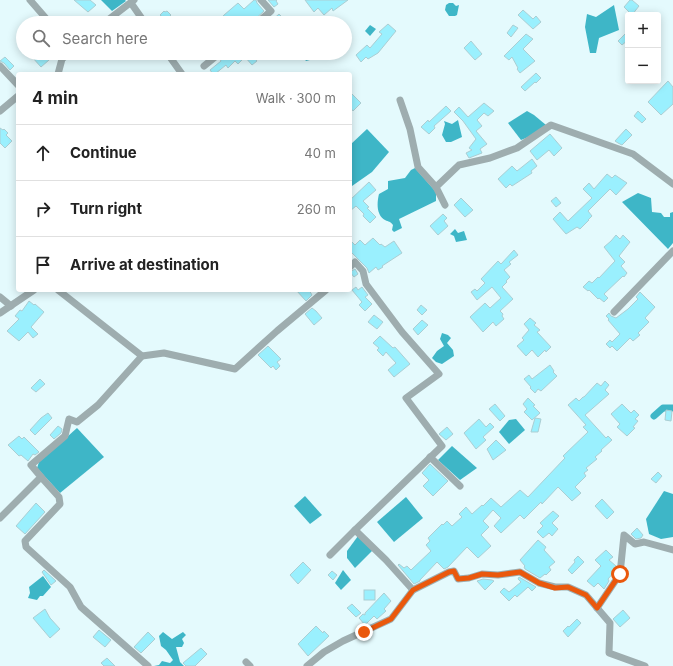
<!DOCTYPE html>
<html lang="en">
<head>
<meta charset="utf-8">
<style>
  body { margin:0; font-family:Inter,sans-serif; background:#f6f6f6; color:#222 }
  .controls { position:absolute; right:12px; top:12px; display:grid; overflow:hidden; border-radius:4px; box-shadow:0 2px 10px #0003 }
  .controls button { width:36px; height:36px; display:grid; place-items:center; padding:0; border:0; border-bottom:1px solid #e0e0e0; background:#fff; color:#222; font:20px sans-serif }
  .stop { position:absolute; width:12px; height:12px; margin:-9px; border:3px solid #ea580c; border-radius:50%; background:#fff }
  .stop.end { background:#ea580c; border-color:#fff; box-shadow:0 1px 4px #0008 }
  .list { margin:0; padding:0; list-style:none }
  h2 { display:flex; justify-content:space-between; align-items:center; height:52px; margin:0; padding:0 16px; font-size:17px }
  h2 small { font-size:13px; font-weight:400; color:#767676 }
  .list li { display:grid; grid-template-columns:26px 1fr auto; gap:12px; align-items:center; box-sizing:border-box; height:56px; padding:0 16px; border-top:1px solid #e0e0e0 }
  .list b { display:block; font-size:15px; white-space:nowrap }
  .list em { font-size:13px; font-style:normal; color:#767676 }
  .icon { flex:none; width:22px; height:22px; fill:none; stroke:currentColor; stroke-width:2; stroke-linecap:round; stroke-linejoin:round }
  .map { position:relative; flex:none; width:673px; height:666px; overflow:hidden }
  .search { position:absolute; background:#fff; box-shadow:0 2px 10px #0003; left:16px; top:16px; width:336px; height:44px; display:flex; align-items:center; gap:10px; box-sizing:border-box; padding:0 14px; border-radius:22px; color:#767676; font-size:15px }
  .panel { position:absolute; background:#fff; box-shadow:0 2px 10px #0003; left:16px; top:72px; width:336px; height:220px; border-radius:4px }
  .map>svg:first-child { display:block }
  .water { fill:#3eb6c7 }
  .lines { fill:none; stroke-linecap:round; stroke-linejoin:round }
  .canal { stroke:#3eb6c7; stroke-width:7 }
  .building { fill:#9af0fe; stroke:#abced3 }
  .street { stroke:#9eadaf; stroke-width:7 }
  .route { stroke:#ea580c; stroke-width:5 }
</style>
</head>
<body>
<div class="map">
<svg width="673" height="666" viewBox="0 0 673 666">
  <rect width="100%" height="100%" fill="#e4fafd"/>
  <!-- water -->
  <g class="water">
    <polygon points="101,0 125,0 126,1 112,11"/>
    <polygon points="449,3 453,3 456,6 459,5 457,15 455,16 449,16 445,10 446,5"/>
    <polygon points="614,5 619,30 599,38 596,53 590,53 585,27 587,14 596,17"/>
    <polygon points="370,25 376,29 370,36 365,31"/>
    <polygon points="300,53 322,53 325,56 306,61"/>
    <polygon points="527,111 534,115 546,125 531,136 521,140 508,123"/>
    <polygon points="458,120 462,137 451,142 446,142 442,135 445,124 444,121 452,124"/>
    <polygon points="367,129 389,152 372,172 352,186 350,185 350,145"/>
    <path d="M415,168L436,192V201L399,219L402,228L394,232L392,230L393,225C390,221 389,222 385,220C376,215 377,202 379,194L388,189V181L405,178L411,170Z"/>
    <polygon points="638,193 651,198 652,212 661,213 664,217 670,217 670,213 673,212 673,243 668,249 622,202"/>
    <polygon points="455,229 458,233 464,231 467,240 456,242 454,236 450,234"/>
    <polygon points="442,333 448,335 451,338 447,343 453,350 454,356 442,364 436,362 432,358 437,351 444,346 440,339"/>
    <polygon points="516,419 525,430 509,444 499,432 509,420"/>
    <polygon points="77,428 104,457 60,493 37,468 39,462"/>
    <polygon points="452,446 477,468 460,480 438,460"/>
    <polygon points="664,491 673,494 673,537 661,539 649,534 646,519"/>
    <polygon points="305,496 322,515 310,524 294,506"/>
    <polygon points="406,497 423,518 394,542 377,522"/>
    <polygon points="358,536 373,550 355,568 347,558 347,551"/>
    <polygon points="343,570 351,580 341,590 335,583"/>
    <polygon points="43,576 51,587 43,596 40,596 37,600 28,598 30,593 29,587"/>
    <polygon points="163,632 172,639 183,632 186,635 182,639 184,643 182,647 176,647 180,662 184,666 154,666 159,665 162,661 170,663 173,660 166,650 161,646 159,636"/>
  </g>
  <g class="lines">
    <!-- canal -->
    <polyline class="canal" points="654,416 663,408 673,408"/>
  </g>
  <!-- building -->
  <g class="building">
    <polygon points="74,0 90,0 96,5 88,12"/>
    <polygon points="254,0 256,0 257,3 264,11 251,23 224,23 220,20 224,15 238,3 244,9"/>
    <polygon points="268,0 277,0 276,1 278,4 274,7"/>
    <polygon points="305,0 348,0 333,11 332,8 324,15 318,8 314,12"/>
    <polygon points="630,0 632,0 639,6 632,15 624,7"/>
    <polygon points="523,10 533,19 536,16 541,22 533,29 518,15"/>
    <polygon points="164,11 165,12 167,11 171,15 166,20 160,15"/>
    <polygon points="279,14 284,19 279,23 269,23"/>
    <polygon points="189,16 193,20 190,23 182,23"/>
    <polygon points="388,24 396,31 378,53 368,59 366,57 361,62 356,55 367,45 370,48 382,34 379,32"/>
    <polygon points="513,25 518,28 511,37 507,33"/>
    <polygon points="526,34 533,39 523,49 535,61 520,73 517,69 518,68 512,57 509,60 504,56"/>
    <polygon points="625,34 628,37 628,40 622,45 618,41"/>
    <polygon points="471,41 482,54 475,60 464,48"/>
    <polygon points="37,53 57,53 41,67 32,57"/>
    <polygon points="225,53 250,53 257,61 252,65 245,57 238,64 235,61 228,68 226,65 215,74 213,74 210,70 221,61 220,59"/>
    <polygon points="5,57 14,66 10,70 4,63 0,61"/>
    <polygon points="536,73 541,78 536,83 535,82 525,91 521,87"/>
    <polygon points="668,81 673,87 673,104 661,115 648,102"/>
    <polygon points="350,92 361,103 353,111 350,107"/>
    <polygon points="484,103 494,111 488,116 484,113 477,120 482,126 476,131 487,144 480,149 482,153 469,158 466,153 472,150 469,148 476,139 463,121 454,112 459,107 468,117"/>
    <polygon points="446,106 451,111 434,126 435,128 429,134 421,127 428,120 429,122"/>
    <polygon points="638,111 646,119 642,123 634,116"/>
    <polygon points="0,128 3,130 4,129 8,133 6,135 12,141 5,148 0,143"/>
    <polygon points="626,129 632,135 622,145 618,143 615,141"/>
    <polygon points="550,134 562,148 554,156 549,150 537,160 530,151"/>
    <polygon points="532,159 537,166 531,171 532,173 512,186 510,184 506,188 498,179 512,166 517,171"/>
    <polygon points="607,174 612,178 615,175 627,183 616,195 610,189 588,211 592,216 588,220 589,220 580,229 577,227 566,234 553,219 560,212 568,221 592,198 583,189 589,183 594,189"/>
    <polygon points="369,182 376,190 363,201 369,207 367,208 376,217 370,223 363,216 364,214 356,206 350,211 350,200"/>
    <polygon points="556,197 561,203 556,207 551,201"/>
    <polygon points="461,198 473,210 465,217 454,205"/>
    <polygon points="443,214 447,218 444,221 448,226 438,235 430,226"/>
    <polygon points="616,235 620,239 623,235 630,242 619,256 625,262 621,266 627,273 624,277 623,276 604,294 608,298 604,302 599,298 598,299 589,290 588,291 583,287 589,281 592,283 598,277 599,278 615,261 604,247 611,241"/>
    <polygon points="373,238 380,245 381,244 385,247 394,241 402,253 382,266 383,267 378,270 376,267 369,273 367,268 350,251 350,240 355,245 360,240 365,245"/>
    <polygon points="514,250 518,255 509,262 511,264 504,270 510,277 506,281 507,282 502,287 513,299 500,311 503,314 502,316 504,319 496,326 493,322 483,332 470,317 485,303 490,308 501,298 492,287 477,300 471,292 475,289 477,291 485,283 481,279 498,261 501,264"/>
    <polygon points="355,269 358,274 354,277 350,272"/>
    <polygon points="356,287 358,290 362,287 368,295 365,297 372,304 365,311 359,305 362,302 352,290"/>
    <polygon points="296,290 309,290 312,295 306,301"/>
    <polygon points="640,292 655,307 645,318 649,322 638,333 640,335 633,341 630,338 617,351 612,346 610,348 606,344 610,340 612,342 620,334 608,320 609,319 606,316 609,313 611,316 616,318 628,309 638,299 636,297"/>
    <polygon points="29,301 34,305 35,304 44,312 31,327 38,334 33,338 28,332 19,341 7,331 19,319 15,316 20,310 22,311"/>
    <polygon points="421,305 427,310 422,315 417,310"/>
    <polygon points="312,308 316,311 322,318 314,325 305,314"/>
    <polygon points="374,315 383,322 377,329 368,322"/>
    <polygon points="530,318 536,323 534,325 540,330 537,332 551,347 546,352 545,350 538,357 532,350 526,356 517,346 524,340 522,338 529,330 524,324"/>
    <polygon points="422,320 428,325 418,335 413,329"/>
    <polygon points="380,336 393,348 395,347 410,364 394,377 388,370 396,363 386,352 383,356 377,350 379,348 373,343"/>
    <polygon points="268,346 281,359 277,362 280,366 276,370 273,366 271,368 258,355"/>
    <polygon points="550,365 554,371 553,372 557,376 541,391 538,389 535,393 530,388 531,387 524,379 529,375 532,379"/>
    <polygon points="40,379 45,384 36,392 31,388"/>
    <polygon points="605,381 609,385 605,390 609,394 585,415 606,438 608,436 612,440 601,450 602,451 595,457 597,459 586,468 588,470 584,473 586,476 575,487 581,493 572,501 558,487 542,504 541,502 524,519 520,515 501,533 494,526 501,518 493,510 483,521 489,527 481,535 491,546 478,558 467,547 448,567 444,569 437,562 420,580 420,581 414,584 398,565 399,564 404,568 407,566 411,570 431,551 426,545 430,541 428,538 442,524 443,525 447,521 452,526 462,517 459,514 466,507 472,514 482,505 483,506 491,498 501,507 520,490 528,497 565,458 563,456 588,432 583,427 586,425 568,405 576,398 579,401 583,397 584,397 597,383 601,386"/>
    <polygon points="528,398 535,405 533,406 540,413 532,420 524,412 527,409 523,404"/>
    <polygon points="495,404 505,416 500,421 489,409"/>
    <polygon points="622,404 631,413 634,410 639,415 635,419 638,421 633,427 635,428 627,436 617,427 620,424 611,414"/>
    <polygon points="666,410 672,411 671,421 665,420"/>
    <polygon points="48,413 52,418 35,435 30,430 41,418"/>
    <polygon points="535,418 541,419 538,432 531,432"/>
    <polygon points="479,419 486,427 490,423 494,427 483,437 486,440 476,449 464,433"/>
    <polygon points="58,426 62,429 61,433 54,439 50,435"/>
    <polygon points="447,427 453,434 446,440 439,434"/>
    <polygon points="19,436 22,439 24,437 39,452 35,455 33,454 28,461 21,455 19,456 8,445"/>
    <polygon points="496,440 506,450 493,460 487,449"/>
    <polygon points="430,464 448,481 433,496 423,486 429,480 422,473"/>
    <polygon points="658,472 662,476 656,483 651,479"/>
    <polygon points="602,499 614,512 607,519 595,506"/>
    <polygon points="36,503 45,512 25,534 16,526"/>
    <polygon points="553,511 559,516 552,523 558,529 552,536 549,533 543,538 537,532 543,526 540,523"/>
    <polygon points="637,528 643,535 641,538 636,539 631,534"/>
    <polygon points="538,540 546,547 544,550 555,562 549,567 551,570 546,575 545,574 540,578 525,569 524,567 525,566 520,560"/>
    <polygon points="606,550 613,557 609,560 616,566 615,571 608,579 609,581 604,589 598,583 594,587 587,581 601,566 595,560"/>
    <polygon points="578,556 584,562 572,574 568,570 575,562 574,560"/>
    <polygon points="303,562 311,570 298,584 290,575"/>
    <polygon points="44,570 56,581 51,585 42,572"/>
    <polygon points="332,571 337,575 333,580 328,575"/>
    <polygon points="519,577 536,587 532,591 528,587 517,597 515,595 509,601 500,592 504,588 509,592 521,582 518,579"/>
    <polygon points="483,579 492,580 494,581 485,590 477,581"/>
    <rect x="364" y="590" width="11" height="10"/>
    <polygon points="384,593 391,601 384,609 386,611 377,619 374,616 365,625 359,618 363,614 365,615 365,613"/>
    <polygon points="352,604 361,613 356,617 347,608"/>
    <polygon points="45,609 50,618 60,629 50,638 33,618"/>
    <polygon points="623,610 630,618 620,627 613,619"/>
    <polygon points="577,619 581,623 568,637 563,631 568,626 569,627"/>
    <polygon points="316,626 323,633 324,631 329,636 308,656 298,644"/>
    <polygon points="99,630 111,640 105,647 93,637"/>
    <polygon points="148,632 155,639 141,653 134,647"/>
    <polygon points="201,648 207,654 195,666 186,666 183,663"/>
    <polygon points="107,658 115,666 104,666 101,663"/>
  </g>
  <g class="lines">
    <!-- street -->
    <g class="street">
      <polyline points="30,0 50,23"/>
      <polyline points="131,3 145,23"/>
      <polyline points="104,23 134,0"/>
      <polyline points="257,23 271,11 261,0"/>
      <polyline points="167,53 182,74"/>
      <polyline points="0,66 18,85"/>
      <polyline points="204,66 220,53"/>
      <polyline points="58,74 62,59 69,53"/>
      <polyline points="400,100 410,129 418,167 436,187"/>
      <polyline points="0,111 18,96"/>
      <polyline points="445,205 436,187 459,165 490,158 517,148 551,125 633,154 673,184"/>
      <polyline points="669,255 614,312 673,251"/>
      <polyline points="350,267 355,262 363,271 366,284 402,332 439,374 406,398 442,446 355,530 386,560 413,590 449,572 454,571 458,579 469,578 482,574 498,575 520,572 539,583 555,587 568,587 586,595 610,623 609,653 645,666"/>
      <polyline points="0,297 11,306"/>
      <polyline points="0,313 34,290"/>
      <polyline points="142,356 164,353 235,369 277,331 326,290"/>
      <polyline points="430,457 460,486"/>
      <polyline points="41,477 59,497 60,504 25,541 26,547 70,587 81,607 148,666"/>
      <polyline points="0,518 41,477 31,465 65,436 69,419 77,422 98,405 142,356 58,290"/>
      <polyline points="330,555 355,530"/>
      <polyline points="597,608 620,574 624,535 635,544 644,542 673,550"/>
      <polyline points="246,662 250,666"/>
      <polyline points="307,666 324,652 343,641 391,619 413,590"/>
    </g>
  </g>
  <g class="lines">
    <!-- route -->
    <polyline class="route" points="364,632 391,619 413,590 449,572 454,571 458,579 469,578 482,574 498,575 520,572 539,583 555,588 568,587 586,595 597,608 620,574"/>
  </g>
</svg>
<div class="controls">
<button>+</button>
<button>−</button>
</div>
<div class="stop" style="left:620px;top:574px"></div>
<div class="stop end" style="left:364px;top:632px"></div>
<div class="search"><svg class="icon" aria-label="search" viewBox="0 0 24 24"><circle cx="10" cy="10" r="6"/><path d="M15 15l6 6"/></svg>Search here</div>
<section class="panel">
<h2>4 min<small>Walk · 300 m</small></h2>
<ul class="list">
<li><svg class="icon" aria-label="ahead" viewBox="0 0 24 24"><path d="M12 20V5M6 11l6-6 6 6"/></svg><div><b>Continue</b></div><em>40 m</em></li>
<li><svg class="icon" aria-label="right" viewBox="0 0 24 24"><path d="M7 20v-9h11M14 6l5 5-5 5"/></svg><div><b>Turn right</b></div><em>260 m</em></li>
<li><svg class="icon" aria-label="arrive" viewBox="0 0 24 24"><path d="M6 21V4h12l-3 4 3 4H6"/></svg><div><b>Arrive at destination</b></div></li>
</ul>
</section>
</div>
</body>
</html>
